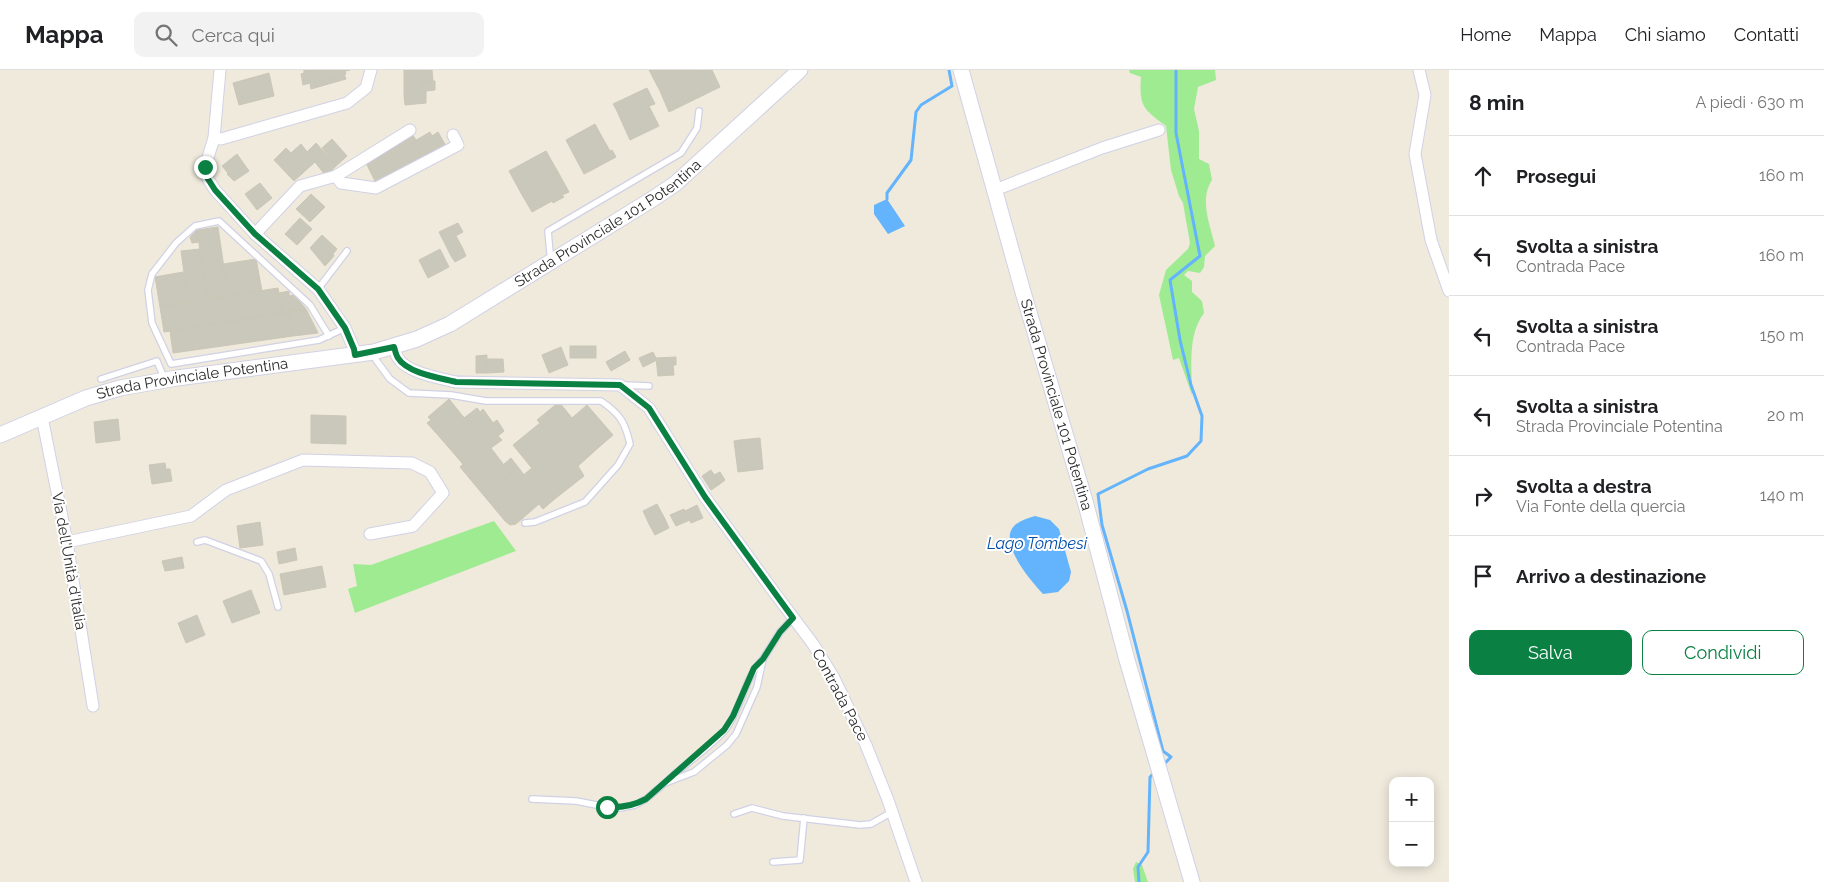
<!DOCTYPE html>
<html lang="it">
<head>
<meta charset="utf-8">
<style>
  body { margin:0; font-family:Raleway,sans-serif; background:#f2f2f2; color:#202124 }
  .controls { position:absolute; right:15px; bottom:15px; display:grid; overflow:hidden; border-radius:10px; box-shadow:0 2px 12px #0003 }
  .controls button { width:45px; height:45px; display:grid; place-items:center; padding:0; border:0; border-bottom:1px solid #e0e0e0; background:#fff; color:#202124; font:25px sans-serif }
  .stop { position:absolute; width:15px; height:15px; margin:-11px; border:4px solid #0b8043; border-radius:50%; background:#fff }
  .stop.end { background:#0b8043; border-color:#fff; box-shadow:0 1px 5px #0008 }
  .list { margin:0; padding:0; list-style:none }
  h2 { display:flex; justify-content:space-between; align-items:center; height:65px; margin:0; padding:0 20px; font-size:21px }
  h2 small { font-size:16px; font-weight:400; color:#757577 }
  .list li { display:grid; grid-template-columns:32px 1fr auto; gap:15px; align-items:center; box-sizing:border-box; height:80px; padding:0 20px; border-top:1px solid #e0e0e0 }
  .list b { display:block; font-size:19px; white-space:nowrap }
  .list p { margin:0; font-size:16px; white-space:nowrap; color:#757577 }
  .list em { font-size:16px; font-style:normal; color:#757577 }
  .actions { display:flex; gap:10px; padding:15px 20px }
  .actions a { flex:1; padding:11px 0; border:1px solid #0b8043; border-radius:10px; text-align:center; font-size:18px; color:#0b8043 }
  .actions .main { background:#0b8043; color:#fff }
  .icon { flex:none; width:28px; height:28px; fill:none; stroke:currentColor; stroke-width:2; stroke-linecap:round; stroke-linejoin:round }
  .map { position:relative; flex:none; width:1449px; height:812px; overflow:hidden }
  header { display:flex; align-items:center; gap:30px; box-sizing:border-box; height:70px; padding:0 25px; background:#fff; border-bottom:1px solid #e0e0e0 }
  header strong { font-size:24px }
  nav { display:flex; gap:28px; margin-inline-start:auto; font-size:18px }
  .search { width:350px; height:45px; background:#f2f2f2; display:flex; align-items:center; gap:12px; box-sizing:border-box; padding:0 18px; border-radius:10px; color:#757577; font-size:19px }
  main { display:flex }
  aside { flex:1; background:#fff }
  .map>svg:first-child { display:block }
  .green { fill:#9eeb92 }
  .water { fill:#63b4fc }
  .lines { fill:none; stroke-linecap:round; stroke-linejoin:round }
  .stream { stroke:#63b4fc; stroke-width:3 }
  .building { fill:#cac7bb; stroke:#cac7b5 }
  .lane-casing { stroke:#d1d1e6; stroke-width:8 }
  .street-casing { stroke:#d1d1e6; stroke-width:13 }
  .secondary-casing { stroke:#d1d1e6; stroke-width:17 }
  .lane { stroke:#fff; stroke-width:5.5 }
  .street { stroke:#fff; stroke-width:11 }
  .secondary { stroke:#fff; stroke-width:15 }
  .route { stroke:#0b8043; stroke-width:6 }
  .labels { text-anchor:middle; stroke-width:4; stroke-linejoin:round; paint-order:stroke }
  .street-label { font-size:15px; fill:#2b2b2b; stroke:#fff }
  .water-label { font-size:16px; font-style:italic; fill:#004caa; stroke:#fff }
</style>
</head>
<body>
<header>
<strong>Mappa</strong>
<div class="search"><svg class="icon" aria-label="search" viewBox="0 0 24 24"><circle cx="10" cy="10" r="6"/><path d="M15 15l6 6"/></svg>Cerca qui</div>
<nav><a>Home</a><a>Mappa</a><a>Chi siamo</a><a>Contatti</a></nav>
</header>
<main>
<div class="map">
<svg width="1449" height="812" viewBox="0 0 1449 812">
  <rect width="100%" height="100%" fill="#efeadc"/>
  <!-- green -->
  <g class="green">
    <path d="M1129,0H1215L1216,10L1198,17L1194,39L1199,61V89L1209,94L1212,110C1199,130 1210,154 1215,176L1205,186L1204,197L1200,203L1188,201L1184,205L1192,211V222L1202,231L1204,243C1187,265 1192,299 1192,325L1179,288L1173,290L1159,225L1166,200L1188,179L1190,173L1183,133L1179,126L1171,100L1166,56C1143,39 1139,36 1141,7L1130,3Z"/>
    <polygon points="494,451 516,481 355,543 348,519 357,516 353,494 371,495"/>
    <polygon points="1136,792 1142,795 1148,812 1135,812 1133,799"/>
  </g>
  <!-- water -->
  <g class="water">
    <polygon points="887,129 905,156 888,164 874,144 874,135"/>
    <path d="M1035,446L1050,450L1059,459L1071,502L1069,511L1058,522L1043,524C1031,511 998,473 1014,456C1019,451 1028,448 1035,446Z"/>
  </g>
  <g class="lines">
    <!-- stream -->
    <g class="stream">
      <polyline points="887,129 887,123 911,90 916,42 921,35 952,16 949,0"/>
      <polyline points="1163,695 1171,687 1163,681 1127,541 1102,455 1098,424 1148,399 1187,386 1201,371 1202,346 1191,315 1180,270 1170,210 1200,186 1176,63 1176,0"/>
      <polyline points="1139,812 1138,797 1148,782 1150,707 1154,703"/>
    </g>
  </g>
  <!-- building -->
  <g class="building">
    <polygon points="304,0 309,0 313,13 344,4 346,9 311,19 310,13 303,15 301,4 304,3"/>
    <polygon points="309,0 350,0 345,1 346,4 313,13"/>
    <polygon points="404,0 432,0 433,11 422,12 422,22 413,23 413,26 404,26"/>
    <polygon points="649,0 701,0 660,21"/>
    <polygon points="701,0 712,0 720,17 669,42 660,21"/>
    <polygon points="269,3 274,26 239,35 233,13"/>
    <polygon points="435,11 435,20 426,21 426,33 405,35 404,26 413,26 413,23 422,22 422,12"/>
    <polygon points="647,18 655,34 649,36 644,26 634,31 636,36 628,39 626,34 616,39 613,34"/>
    <polygon points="644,26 659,56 630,70 616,39 626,34 628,39 636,36 634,31"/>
    <polygon points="595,54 602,67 580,79 590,101 584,104 566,70"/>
    <polygon points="430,62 432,66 438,62 446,76 424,90 413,72"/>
    <polygon points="412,64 416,70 413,72 422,88 413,95 398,73"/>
    <polygon points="602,67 610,81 612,80 616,87 590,101 580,79"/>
    <polygon points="332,69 347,86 336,96 322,78"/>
    <polygon points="316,73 336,96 326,106 307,82"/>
    <polygon points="398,73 413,95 402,102 388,78"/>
    <polygon points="301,74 315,92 294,111 274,90 286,78 291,83"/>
    <polygon points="388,78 401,100 377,115 365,91"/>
    <polygon points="546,81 558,102 521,123 509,101"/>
    <polygon points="237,84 249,101 234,111 227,104 228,103 222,96"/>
    <polygon points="558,102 569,122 562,125 564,127 553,133 552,131 543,136 532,117"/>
    <polygon points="260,113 272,128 257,140 245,124"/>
    <polygon points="532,117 543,136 532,142 521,123"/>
    <polygon points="311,124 325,137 310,152 296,139"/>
    <polygon points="300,148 312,159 297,175 285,164"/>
    <polygon points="458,153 463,162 444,172 439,162"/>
    <polygon points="218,157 228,226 207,229 197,160"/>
    <polygon points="197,160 199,172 192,173 190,167"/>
    <polygon points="322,165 337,179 333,184 334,186 325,196 310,178"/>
    <polygon points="456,166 463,179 451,186 444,172"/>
    <polygon points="200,179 207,229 188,232 181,181"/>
    <polygon points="440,179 449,197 428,208 419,190"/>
    <polygon points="463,179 466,186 455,192 451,186"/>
    <polygon points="256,189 262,221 228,226 223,194"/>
    <polygon points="183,202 188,232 160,237 155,207"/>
    <polygon points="278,218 282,244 164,262 160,237"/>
    <polygon points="289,221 289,226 294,225 306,239 282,244 279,223"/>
    <polygon points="306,239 318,263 293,266 289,242"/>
    <polygon points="289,242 293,266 173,283 170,261"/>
    <rect x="570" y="276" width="26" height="12"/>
    <polygon points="561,277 568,295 549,303 542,285"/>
    <polygon points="625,281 630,290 611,301 606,292"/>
    <polygon points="653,282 657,290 643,297 639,288"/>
    <polygon points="487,285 487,303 476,303 476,286"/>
    <polygon points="676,287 676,295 673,295 674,305 658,306 656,288"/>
    <polygon points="487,289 503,289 504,302 487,303"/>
    <polygon points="449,329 461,344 437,364 427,353 431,350 428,347"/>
    <polygon points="559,332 572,348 551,365 537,350"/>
    <polygon points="587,335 613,365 598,378 572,348"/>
    <polygon points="477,338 480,342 483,339 493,353 497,350 504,361 498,366 502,370 491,378 464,348"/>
    <polygon points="461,344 491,378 510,403 487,422 437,364"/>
    <polygon points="311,345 346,346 346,374 311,373"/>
    <polygon points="572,348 577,353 555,371 551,365"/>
    <polygon points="118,349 120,370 96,373 94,352"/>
    <polygon points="540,353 578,396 584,406 556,428 513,375"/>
    <polygon points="577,353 598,378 578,396 555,371"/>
    <polygon points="760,368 762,389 742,391 740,370"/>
    <polygon points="740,370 742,391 762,389 763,399 738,402 734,371"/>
    <polygon points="511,388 518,397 510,403 503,395"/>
    <polygon points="165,393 166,399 170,399 172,411 152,414 149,395"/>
    <polygon points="463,394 508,448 533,427 539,434 516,454 510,455 505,451 460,397"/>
    <polygon points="518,397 524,405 516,411 510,403"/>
    <polygon points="532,398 546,416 508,448 487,422 510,403 516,411"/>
    <polygon points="711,400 720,414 711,420 702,406"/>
    <polygon points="720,402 725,410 720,414 714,405"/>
    <polygon points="546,416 556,428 543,439 533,427"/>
    <polygon points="657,434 665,449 650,456 643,441"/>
    <polygon points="697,435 703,448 691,453 685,441"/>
    <polygon points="684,439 690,450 676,456 670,445"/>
    <polygon points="665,449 669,458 655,465 650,456"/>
    <polygon points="260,452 263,475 240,478 237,456"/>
    <polygon points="295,478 297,490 279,494 277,482"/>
    <polygon points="182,487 184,498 165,501 162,491"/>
    <polygon points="322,496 326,517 284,525 280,504"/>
    <polygon points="251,520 260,543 232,553 223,531"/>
    <polygon points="197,545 205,565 186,573 178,553"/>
  </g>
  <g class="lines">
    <defs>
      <g id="lane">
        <polyline points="553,188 550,183 548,161 681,83 697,58 699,41"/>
        <polyline points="318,219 347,181"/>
        <polyline points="329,266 310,235 219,151 195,156 176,173 152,204 148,220 152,253 171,294 319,270 345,258"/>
        <path d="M374,284L376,290L390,309L409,323L451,325L486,331H601C620,344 625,352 630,374L618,395L585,432L535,452L525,453"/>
        <polyline points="101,309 157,291 164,308"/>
        <polyline points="623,315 649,316"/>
        <polyline points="197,472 205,470 261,491 269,504 278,537"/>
        <path d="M667,711C684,694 710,678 725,660C742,638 744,608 763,589"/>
        <polyline points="532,729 576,731 607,737 621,738 635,735 646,729 665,713 694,702 727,675 736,664 757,617 763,589 780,562 793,548"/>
        <polyline points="734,744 752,738 783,746 860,755 871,754 892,742"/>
        <polyline points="773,792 800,790 804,748"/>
      </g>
      <g id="street">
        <polyline points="220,0 214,68 205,97 208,109 215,120 255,164 318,219 345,258 354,279 355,285"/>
        <polyline points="1419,0 1425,25 1415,84 1431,170 1449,221"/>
        <polyline points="214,68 221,69 347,33 366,18 371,0"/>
        <polyline points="336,106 341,113 376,118 458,75 453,65"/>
        <polyline points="995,120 1102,78 1159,60"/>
        <polyline points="255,164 300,116 336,106 410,60"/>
        <path d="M394,277C395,280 396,285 398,288C407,303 440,308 456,312L620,315L649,338L705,427L771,518L813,574L834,608L866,675L888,730L916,812"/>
        <polyline points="42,347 67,472 93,636"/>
        <polyline points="67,472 191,446 226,420 303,390 412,393 430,402 443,423 413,456 370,464"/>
      </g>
      <g id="secondary">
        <path id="s1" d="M961,0L1023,222L1085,431L1127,590L1192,812"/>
        <path id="s2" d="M0,365L86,328L120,318L177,308L374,282L417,269L450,254L651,130L675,114L800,0"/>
      </g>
    </defs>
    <!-- lane casing -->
    <use href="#lane" class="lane-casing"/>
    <!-- street casing -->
    <use href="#street" class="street-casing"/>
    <!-- secondary casing -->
    <use href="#secondary" class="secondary-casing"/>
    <!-- lane -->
    <use href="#lane" class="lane"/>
    <!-- street -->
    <use href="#street" class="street"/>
    <!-- secondary -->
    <use href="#secondary" class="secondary"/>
  </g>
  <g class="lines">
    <!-- route -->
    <path class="route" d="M205,97L208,109L215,120L255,164L318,219L345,258L354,279L355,285L394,277C395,280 396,285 398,288C407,303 440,308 456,312L620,315L649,338L705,427L793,548L780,562L763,589L754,598L733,646L724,660L646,729C633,736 622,738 607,737"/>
  </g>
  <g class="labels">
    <!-- street labels -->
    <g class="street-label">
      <text dy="5" stroke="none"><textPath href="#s2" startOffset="654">Strada Provinciale 101 Potentina</textPath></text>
      <text dy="5" stroke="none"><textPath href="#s2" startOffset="202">Strada Provinciale Potentina</textPath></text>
      <text dy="5" stroke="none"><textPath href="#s1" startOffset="348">Strada Provinciale 101 Potentina</textPath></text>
      <text transform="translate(69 491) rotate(80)" y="5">Via dell'Unità d'Italia</text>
      <text transform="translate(840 625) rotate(62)" y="5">Contrada Pace</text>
    </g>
    <!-- water labels -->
    <g class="water-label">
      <text x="1037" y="479">Lago Tombesi</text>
    </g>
  </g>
</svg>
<div class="controls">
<button>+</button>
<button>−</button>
</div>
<div class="stop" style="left:607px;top:737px"></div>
<div class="stop end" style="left:205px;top:97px"></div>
</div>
<aside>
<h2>8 min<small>A piedi · 630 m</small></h2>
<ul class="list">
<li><svg class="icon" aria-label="ahead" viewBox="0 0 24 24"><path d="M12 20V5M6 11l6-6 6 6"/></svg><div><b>Prosegui</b></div><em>160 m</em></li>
<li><svg class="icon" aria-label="left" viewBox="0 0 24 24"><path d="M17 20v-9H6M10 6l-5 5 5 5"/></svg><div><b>Svolta a sinistra</b><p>Contrada Pace</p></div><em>160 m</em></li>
<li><svg class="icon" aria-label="left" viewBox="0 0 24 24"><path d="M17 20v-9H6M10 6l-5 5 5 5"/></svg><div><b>Svolta a sinistra</b><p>Contrada Pace</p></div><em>150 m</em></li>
<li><svg class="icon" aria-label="left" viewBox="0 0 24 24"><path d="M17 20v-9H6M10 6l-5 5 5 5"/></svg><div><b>Svolta a sinistra</b><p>Strada Provinciale Potentina</p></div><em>20 m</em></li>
<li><svg class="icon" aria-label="right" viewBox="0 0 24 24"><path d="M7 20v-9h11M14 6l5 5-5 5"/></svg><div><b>Svolta a destra</b><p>Via Fonte della quercia</p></div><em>140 m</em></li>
<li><svg class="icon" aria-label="arrive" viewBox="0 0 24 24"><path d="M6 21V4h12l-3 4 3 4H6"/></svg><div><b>Arrivo a destinazione</b></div></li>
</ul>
<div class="actions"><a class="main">Salva</a><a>Condividi</a></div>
</aside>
</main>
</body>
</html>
